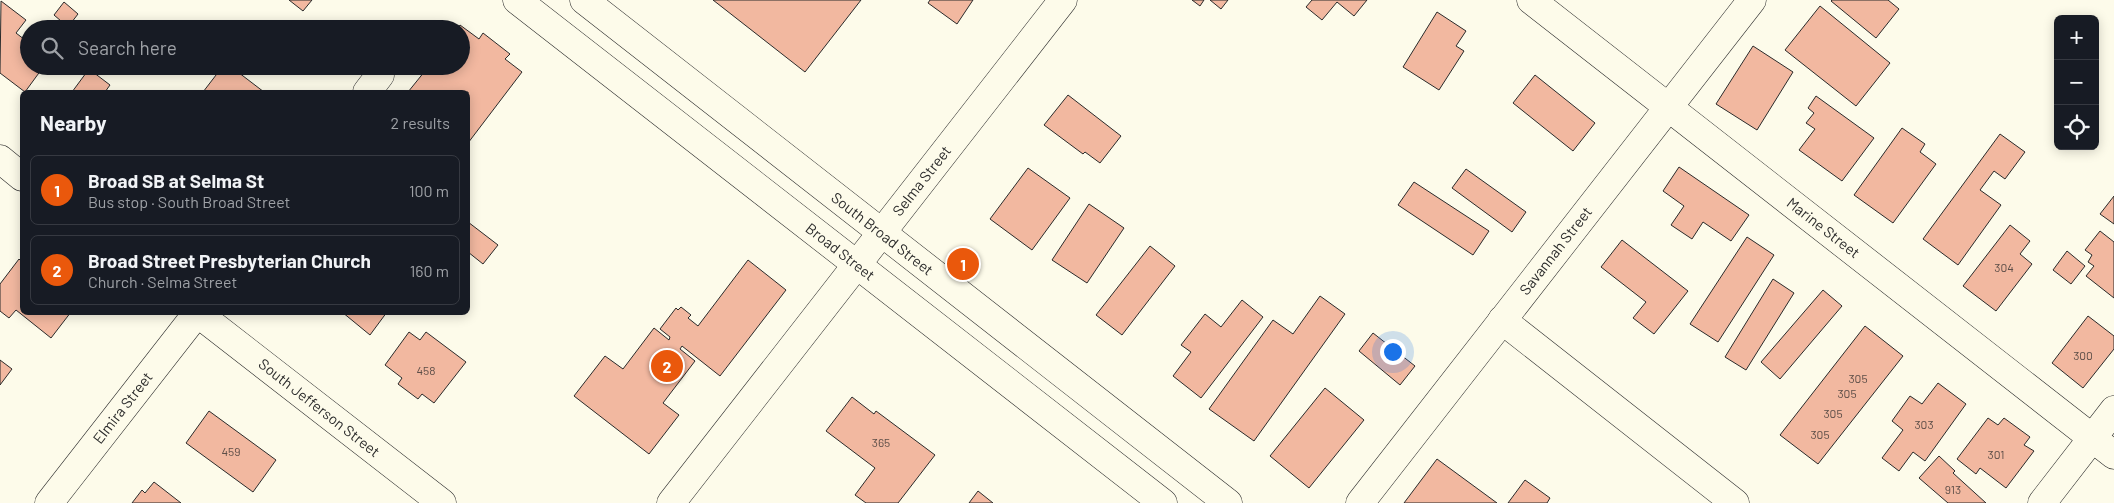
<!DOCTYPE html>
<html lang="en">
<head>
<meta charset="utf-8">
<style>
  body { margin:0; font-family:Barlow,sans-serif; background:#20242c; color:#f1f3f6 }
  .controls { position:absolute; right:15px; top:15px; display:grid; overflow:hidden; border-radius:8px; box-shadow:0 2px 12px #0003 }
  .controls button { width:45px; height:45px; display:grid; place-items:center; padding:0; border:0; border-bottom:1px solid #363941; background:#171b24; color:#f1f3f6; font:25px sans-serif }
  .you { position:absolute; left:1392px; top:351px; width:18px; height:18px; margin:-12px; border:4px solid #fff; border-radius:50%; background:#1a73e8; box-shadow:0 0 0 8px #1a73e833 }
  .badge { display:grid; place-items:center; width:32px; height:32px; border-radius:50%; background:#ea580c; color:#fff; font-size:16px; font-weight:700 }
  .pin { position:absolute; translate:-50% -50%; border:2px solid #fff; box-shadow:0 1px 5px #0006 }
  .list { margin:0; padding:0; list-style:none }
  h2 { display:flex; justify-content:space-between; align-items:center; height:65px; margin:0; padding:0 20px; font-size:21px }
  h2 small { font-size:16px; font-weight:400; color:#9ea1a6 }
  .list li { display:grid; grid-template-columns:32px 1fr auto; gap:15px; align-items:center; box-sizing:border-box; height:70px; margin:0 10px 10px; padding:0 10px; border:1px solid #363941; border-radius:8px }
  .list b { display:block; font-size:19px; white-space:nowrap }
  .list p { margin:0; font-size:16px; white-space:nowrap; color:#9ea1a6 }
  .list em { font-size:16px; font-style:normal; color:#9ea1a6 }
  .icon { flex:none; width:28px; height:28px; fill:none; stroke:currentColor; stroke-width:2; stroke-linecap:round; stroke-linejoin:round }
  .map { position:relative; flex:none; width:2114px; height:503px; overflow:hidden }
  .search { position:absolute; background:#171b24; box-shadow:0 2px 12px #0003; left:20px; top:20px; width:450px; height:55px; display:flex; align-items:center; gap:12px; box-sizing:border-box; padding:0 18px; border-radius:28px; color:#9ea1a6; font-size:19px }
  .panel { position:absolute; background:#171b24; box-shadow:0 2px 12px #0003; left:20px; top:90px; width:450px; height:225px; border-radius:8px }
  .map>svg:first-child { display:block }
  .building { fill:#f2b8a0; stroke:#2b2b2b }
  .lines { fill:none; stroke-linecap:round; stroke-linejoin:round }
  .minor-casing { stroke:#2b2b2b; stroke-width:29 }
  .major-casing { stroke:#2b2b2b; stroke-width:29 }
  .minor { stroke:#fdfbea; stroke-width:28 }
  .major { stroke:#fdfbea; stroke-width:28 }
  .labels { text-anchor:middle; stroke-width:4; stroke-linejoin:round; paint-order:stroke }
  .number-label { font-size:12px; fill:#5d4e48 }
  .street-label { font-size:15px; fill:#2b2b2b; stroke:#fdfbea }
</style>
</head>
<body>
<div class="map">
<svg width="2114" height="503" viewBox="0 0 2114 503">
  <rect width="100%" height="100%" fill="#fdfbea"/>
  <!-- building -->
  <g class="building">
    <polygon points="289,0 312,0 303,11"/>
    <polygon points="713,0 861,0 805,72"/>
    <polygon points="930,0 973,0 957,24 928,3"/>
    <polygon points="1192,0 1204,0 1200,6"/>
    <polygon points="1210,0 1228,0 1221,9"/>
    <polygon points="1312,0 1367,0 1354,16 1337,2 1322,20 1306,7"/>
    <polygon points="1832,0 1888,0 1899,9 1876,38 1831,1"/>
    <polygon points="1,1 26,20 16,33 29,43 29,66 44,66 25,92 0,73"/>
    <polygon points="64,2 78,14 68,27 54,15"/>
    <polygon points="1820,6 1890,63 1856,106 1785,50"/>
    <polygon points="1437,12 1466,31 1456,46 1464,51 1439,90 1403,67"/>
    <polygon points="460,25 479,39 483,33 510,54 505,59 522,72 468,143 468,92 408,92 429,66 461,66 461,29 457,29"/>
    <polygon points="1753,46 1793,72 1757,130 1716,104"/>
    <polygon points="223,66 230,66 264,92 203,92"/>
    <polygon points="89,69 110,85 105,92 72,92"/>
    <polygon points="1535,75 1595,123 1573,151 1513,103"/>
    <polygon points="1068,95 1121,136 1100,163 1085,152 1083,154 1044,125"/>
    <polygon points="1816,96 1874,138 1842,181 1799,150 1815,129 1806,123 1814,113 1808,108"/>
    <polygon points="1902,128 1925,144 1920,152 1936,164 1893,223 1854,195"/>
    <polygon points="2000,134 2025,152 2005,179 1994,171 1980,190 2001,205 1958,265 1923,239"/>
    <polygon points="1679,167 1749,215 1731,241 1703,222 1692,239 1671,225 1684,206 1663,191"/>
    <polygon points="1028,168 1070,198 1032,250 990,219"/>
    <polygon points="1466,169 1526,212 1512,232 1452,188"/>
    <polygon points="1414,182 1489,231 1473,255 1398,205"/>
    <polygon points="2114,196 2114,224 2100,214"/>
    <polygon points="1089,204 1124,228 1087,283 1052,260"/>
    <polygon points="468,222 498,245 483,264 468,252"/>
    <polygon points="2010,225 2030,241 2020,254 2032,264 1996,311 1963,286"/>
    <polygon points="2100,231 2114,242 2114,298 2086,276 2094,266 2088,262 2092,255 2085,250"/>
    <polygon points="1747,237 1774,255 1718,342 1690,324"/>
    <polygon points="1622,240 1688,291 1654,334 1633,318 1646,302 1601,267"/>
    <polygon points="1150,246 1175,266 1122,335 1096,315"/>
    <polygon points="2067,251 2085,266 2071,284 2053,270"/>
    <polygon points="19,259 22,262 22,312 71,312 51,338 16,310 9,318 0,311 0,284"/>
    <polygon points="748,260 786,290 720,376 682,346 680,349 695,361 663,403 679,415 649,454 574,396 605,356 623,369 654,328 669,340 670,337 660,329 676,308 678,310 681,307 691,315 688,318 698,326"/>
    <polygon points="1773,279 1794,293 1746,370 1725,357"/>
    <polygon points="1823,290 1842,306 1780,379 1761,362"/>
    <polygon points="1320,296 1345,314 1254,441 1209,409 1273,320 1293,334"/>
    <polygon points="1242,300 1263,317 1201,398 1173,376 1191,352 1181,345 1205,314 1221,327"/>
    <polygon points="342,312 387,312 370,335"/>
    <polygon points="2088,316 2114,336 2114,349 2083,388 2052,363"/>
    <polygon points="1865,326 1903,356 1818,464 1780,435"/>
    <polygon points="409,332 420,340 426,332 466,362 434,403 422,394 418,399 398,384 402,378 385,365"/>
    <polygon points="1373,333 1415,366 1400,385 1359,351"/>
    <polygon points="0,360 12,369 0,385"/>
    <polygon points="1938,383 1966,404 1925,461 1913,452 1899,471 1882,458 1903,430 1892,421 1910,396 1922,404"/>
    <polygon points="1325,388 1364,420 1309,488 1270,456"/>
    <polygon points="852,397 874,414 876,411 935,455 898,503 866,503 855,495 875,468 826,431"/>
    <polygon points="209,411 276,460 253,492 186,443"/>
    <polygon points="1988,418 1998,425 2004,418 2030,437 2024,445 2034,451 2006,488 1980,468 1976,474 1957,459"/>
    <polygon points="1939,456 1955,471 1953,473 1986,503 1948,503 1919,478"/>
    <polygon points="1437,459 1497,503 1404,503"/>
    <polygon points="1525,480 1550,498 1547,503 1508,503"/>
    <polygon points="154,482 181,503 132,503 142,490 145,493"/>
    <polygon points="978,491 993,503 969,503"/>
  </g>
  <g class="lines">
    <defs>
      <g id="minor">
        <polyline points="1531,0 2114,455"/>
        <polyline points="367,92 380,75"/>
        <polyline points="0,159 22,177"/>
        <polyline points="196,312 442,503"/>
        <polyline points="1502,320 1735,503"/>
        <polyline points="49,503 198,312"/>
        <polyline points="671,503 1063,0"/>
        <polyline points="1360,503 1752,0"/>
        <polyline points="2042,503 2114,410"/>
      </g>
      <g id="major">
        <polyline points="517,0 1163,503"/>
        <polyline points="584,0 1228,503"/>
      </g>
    </defs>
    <!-- minor casing -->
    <use href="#minor" class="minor-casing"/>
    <!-- major casing -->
    <use href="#major" class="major-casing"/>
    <!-- minor -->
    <use href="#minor" class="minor"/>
    <!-- major -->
    <use href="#major" class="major"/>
  </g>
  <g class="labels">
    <!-- number labels -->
    <g class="number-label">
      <text x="2004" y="272">304</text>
      <text x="2083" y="360">300</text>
      <text x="426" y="375">458</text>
      <text x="1858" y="383">305</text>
      <text x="1847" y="398">305</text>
      <text x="1833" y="418">305</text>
      <text x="1924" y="429">303</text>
      <text x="1820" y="439">305</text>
      <text x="881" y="447">365</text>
      <text x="231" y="456">459</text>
      <text x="1996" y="459">301</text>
      <text x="1953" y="494">913</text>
    </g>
    <!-- street labels -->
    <g class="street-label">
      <text transform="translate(922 181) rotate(-52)" y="5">Selma Street</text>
      <text transform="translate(1823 228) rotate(38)" y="5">Marine Street</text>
      <text transform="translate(882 234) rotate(38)" y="5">South Broad Street</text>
      <text transform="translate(1556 251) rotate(-52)" y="5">Savannah Street</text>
      <text transform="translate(840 252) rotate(38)" y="5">Broad Street</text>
      <text transform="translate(123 408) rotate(-52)" y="5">Elmira Street</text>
      <text transform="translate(319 408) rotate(38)" y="5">South Jefferson Street</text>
    </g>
  </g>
</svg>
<div class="controls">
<button>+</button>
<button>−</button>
<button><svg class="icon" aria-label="locate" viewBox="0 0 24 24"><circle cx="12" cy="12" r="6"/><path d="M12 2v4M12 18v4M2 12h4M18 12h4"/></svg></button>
</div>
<div class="you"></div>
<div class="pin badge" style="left:963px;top:264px">1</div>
<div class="pin badge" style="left:667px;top:366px">2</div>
<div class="search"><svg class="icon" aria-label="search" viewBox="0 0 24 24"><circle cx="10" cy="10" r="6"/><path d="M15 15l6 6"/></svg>Search here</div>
<section class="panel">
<h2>Nearby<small>2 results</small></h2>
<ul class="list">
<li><span class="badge">1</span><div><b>Broad SB at Selma St</b><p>Bus stop · South Broad Street</p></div><em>100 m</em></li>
<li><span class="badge">2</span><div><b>Broad Street Presbyterian Church</b><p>Church · Selma Street</p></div><em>160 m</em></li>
</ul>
</section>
</div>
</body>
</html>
